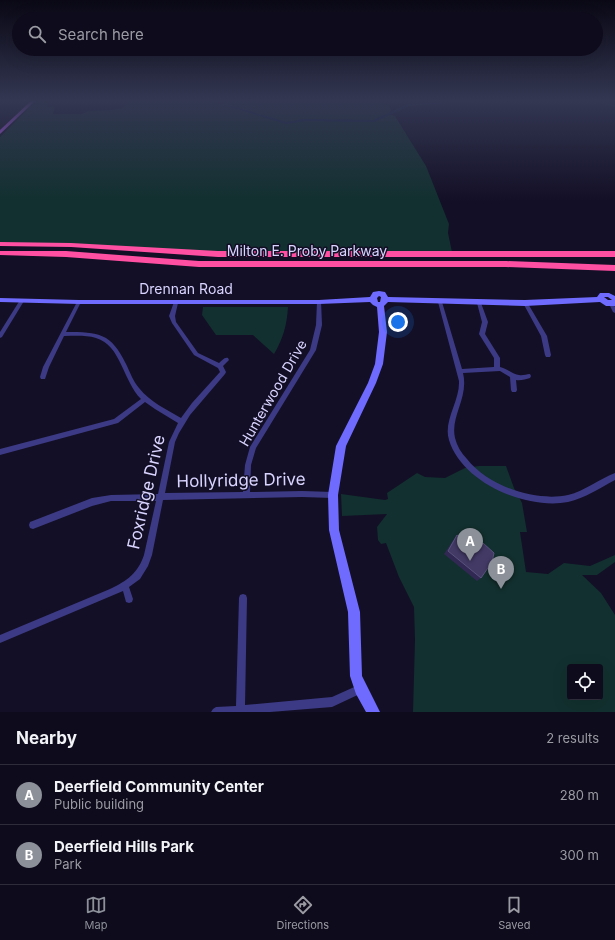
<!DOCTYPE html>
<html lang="en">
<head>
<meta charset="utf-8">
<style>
  body { margin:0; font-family:Inter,sans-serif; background:#171425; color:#f1f3f6 }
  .controls { position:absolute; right:12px; bottom:12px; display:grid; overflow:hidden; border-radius:4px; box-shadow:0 4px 16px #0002 }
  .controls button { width:36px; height:36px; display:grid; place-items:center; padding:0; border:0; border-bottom:1px solid #2e2b3b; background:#0e0b1c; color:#f1f3f6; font:20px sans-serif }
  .you { position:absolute; left:398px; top:322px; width:14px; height:14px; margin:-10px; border:3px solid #fff; border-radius:50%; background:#1a73e8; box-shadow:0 0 0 6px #1a73e833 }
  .badge { display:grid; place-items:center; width:26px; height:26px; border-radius:50%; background:#8c9099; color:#fff; font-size:13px; font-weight:700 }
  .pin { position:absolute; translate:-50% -33px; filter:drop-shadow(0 1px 2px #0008) }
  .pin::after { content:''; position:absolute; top:21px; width:14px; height:12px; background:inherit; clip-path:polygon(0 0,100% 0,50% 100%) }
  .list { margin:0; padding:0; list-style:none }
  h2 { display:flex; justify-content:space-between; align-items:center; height:52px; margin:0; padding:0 16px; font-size:17px }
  h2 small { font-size:13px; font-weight:400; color:#9b9ba3 }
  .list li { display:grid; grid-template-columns:26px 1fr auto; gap:12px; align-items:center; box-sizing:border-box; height:60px; padding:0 16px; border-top:1px solid #2e2b3b }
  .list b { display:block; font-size:15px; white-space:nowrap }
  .list p { margin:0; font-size:13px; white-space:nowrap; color:#9b9ba3 }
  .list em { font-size:13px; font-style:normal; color:#9b9ba3 }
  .icon { flex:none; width:22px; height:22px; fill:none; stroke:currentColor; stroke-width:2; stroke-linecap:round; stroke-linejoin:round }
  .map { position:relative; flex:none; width:615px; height:712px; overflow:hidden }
  .search { position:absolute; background:#0e0b1c; box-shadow:0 4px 16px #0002; left:12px; right:12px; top:12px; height:44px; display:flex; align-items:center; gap:10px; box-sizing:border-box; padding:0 14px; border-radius:22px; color:#9b9ba3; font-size:15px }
  .sheet { height:172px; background:#0e0b1c }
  nav { display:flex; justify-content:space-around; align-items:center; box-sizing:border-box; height:56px; border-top:1px solid #2e2b3b; background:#0e0b1c; font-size:11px; color:#9b9ba3 }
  nav a { display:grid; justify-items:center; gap:2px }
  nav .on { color:#8c9099 }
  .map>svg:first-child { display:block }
  .green { fill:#12302f; fill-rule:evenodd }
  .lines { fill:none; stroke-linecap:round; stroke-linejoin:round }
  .canal { fill:#0c2248; fill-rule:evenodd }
  .street { fill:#3d3a85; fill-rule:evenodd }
  .secondary { fill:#6f6bff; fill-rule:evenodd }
  .primary { fill:#c25bff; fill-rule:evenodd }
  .highway { fill:#ff4fa3; fill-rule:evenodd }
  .wall { fill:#312854 }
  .building { fill:#433a66; stroke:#5a527e }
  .labels { text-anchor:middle; stroke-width:3; stroke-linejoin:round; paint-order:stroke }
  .street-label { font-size:14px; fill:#d9d4ff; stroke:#130f26 }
  .near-street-label { font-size:17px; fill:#d9d4ff; stroke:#130f26 }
</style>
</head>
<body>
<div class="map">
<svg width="615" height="712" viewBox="0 0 615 712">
  <rect width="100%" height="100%" fill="#130f26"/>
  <!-- green -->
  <g class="green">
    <polygon points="36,101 50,101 46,107 55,107 53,114 82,114 88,111 111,110 122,108 130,101 210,101 272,119 212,101 387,101 391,110 389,114 395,116 426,166 449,224 448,233 452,252 210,252 0,242 0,137"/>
    <path d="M203,307H288C287,325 283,339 274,354L253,335H216L202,315Z"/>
    <path d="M479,466H506L514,488L522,503L527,532H520L526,572L548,574L564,563L590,566L615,555V562L597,575H582L601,593L615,615V712H413L415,640L414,607L399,577L386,543L381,544L378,540L377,527L387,514L342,516L341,494L385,500L388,499L387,493L417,473L425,477L445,478L465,468ZM570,667H600V697H570Z"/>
  </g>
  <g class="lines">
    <!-- canal -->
    <g class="canal">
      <polygon points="211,101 216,101 286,122 305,119 373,120 408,104 461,101 480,101 409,106 374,122 305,121 286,124"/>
      <polygon points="594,101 599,101 615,105 615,107"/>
    </g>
    <!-- street -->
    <g class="street">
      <polygon points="22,299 24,301 2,337 0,338 0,332 20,300"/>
      <path d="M79,300L81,302L66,332C99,332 111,333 126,364C130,372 133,381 139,388C150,402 166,409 181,418L192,403L220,372L218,368L194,355L172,323L169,316L174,302L176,301L178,303L175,316L176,322L198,353L219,363C222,361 224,357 228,358L229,360L223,366L226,372L225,374L190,415L179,433L175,442L165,493L243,492L245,465L250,447L310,350L316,325L317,302V301H321L322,325L316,350L256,448L251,465L250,492L302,491L333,492L335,493L336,495L335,497L333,498L302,497L163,500L152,555L148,566L140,579L129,587L133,599L132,602L129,603L126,602L123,591L0,643V635L110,589C127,581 138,573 144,555L156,501H111L92,506L33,529L30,528L29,525L30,522L92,498L111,495L158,494L169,442L178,423L155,409L145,402L118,423L0,455V449L114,419L141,399C123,381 121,345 96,338C86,335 75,336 64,336L49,367L45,379H41L40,377L43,367L77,302Z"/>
      <path d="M440,300L442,302L462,369L494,367V358L479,334L482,322L477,303L479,301L481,303L488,322L485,334L500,358V367C506,368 514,375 519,375C523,376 526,374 530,374L531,376L530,378C526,379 520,381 516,380L517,390L516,392H512L511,390L510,377L500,371L463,373C469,398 450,416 455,438C457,446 461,453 467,459C488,486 535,502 568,495C585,491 599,479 615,473V480C600,488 585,498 568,502C527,510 462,483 449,440C443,421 460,401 459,381L438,302Z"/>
      <polygon points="525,301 527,302 547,336 551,355 550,357 546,357 545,355 541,336 523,303"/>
      <polygon points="611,302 613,303 615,307 615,313 613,312 609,304"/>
      <polygon points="243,594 246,595 247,598 245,705 332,697 361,684 364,686 366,689 364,692 332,707 270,712 211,712 213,709 216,707 236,706 239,598 240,595"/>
    </g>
    <!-- secondary -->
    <path class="secondary" d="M379,291L385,292L388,297L525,300L597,297L600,293H609L615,296V306H606L600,302L525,306L388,302L384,306L387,332L383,364L376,383L346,446L338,495L339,530L360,612L362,676L380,712H366L356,694L350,676L348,612L329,530L328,495L336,446L368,383L375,364L379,332L377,307L373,305L370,302L319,304H79L0,302V298L79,300H319L370,297L373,292ZM379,296L381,297L380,302H378L377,298ZM604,297H608L612,300H608Z"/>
    <!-- primary -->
    <polygon class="primary" points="31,101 35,101 0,134 0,130"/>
    <!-- highway -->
    <g class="highway">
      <polygon points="0,242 71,243 218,251 615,251 615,257 218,257 71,247 0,246"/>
      <polygon points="0,251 66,251 199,261 506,261 615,265 615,271 506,267 199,267 66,257 0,255"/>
    </g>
  </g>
  <!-- wall -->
  <polygon class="wall" points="457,535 481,578 477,581 444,554 454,539"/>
  <!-- building -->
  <polygon class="building" points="457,535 472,546 483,543 494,553 492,562 481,578 448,551"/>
  <!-- sky -->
  <linearGradient id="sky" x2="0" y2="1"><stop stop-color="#0a0815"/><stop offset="0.5" stop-color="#333752"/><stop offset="1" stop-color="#333752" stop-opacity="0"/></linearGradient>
  <rect width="615" height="201" fill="url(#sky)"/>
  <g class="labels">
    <!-- street labels -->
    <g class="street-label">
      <text x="307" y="256">Milton E. Proby Parkway</text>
      <text x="186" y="294">Drennan Road</text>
      <text transform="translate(273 393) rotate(-60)" y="5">Hunterwood Drive</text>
    </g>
    <!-- near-street labels -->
    <g class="near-street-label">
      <text transform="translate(241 480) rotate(-1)" y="6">Hollyridge Drive</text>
      <text transform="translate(146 492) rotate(-77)" y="6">Foxridge Drive</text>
    </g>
  </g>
</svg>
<div class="controls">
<button><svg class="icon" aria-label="locate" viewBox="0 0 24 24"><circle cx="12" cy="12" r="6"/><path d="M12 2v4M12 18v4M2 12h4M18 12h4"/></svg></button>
</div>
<div class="you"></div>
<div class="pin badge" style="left:470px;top:561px">A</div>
<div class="pin badge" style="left:501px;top:589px">B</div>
<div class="search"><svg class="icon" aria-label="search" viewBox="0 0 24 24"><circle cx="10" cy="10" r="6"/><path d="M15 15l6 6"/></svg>Search here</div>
</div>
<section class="sheet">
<h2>Nearby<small>2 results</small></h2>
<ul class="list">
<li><span class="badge">A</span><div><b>Deerfield Community Center</b><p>Public building</p></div><em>280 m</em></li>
<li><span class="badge">B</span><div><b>Deerfield Hills Park</b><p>Park</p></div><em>300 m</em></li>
</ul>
</section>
<nav>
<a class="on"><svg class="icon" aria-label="map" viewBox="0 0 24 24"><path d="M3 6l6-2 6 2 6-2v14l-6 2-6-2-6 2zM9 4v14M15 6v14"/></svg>Map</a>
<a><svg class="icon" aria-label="directions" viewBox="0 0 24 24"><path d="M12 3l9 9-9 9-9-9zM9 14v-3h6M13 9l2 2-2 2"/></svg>Directions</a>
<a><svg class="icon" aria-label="saved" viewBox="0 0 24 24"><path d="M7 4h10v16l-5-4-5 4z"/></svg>Saved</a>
</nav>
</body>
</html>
